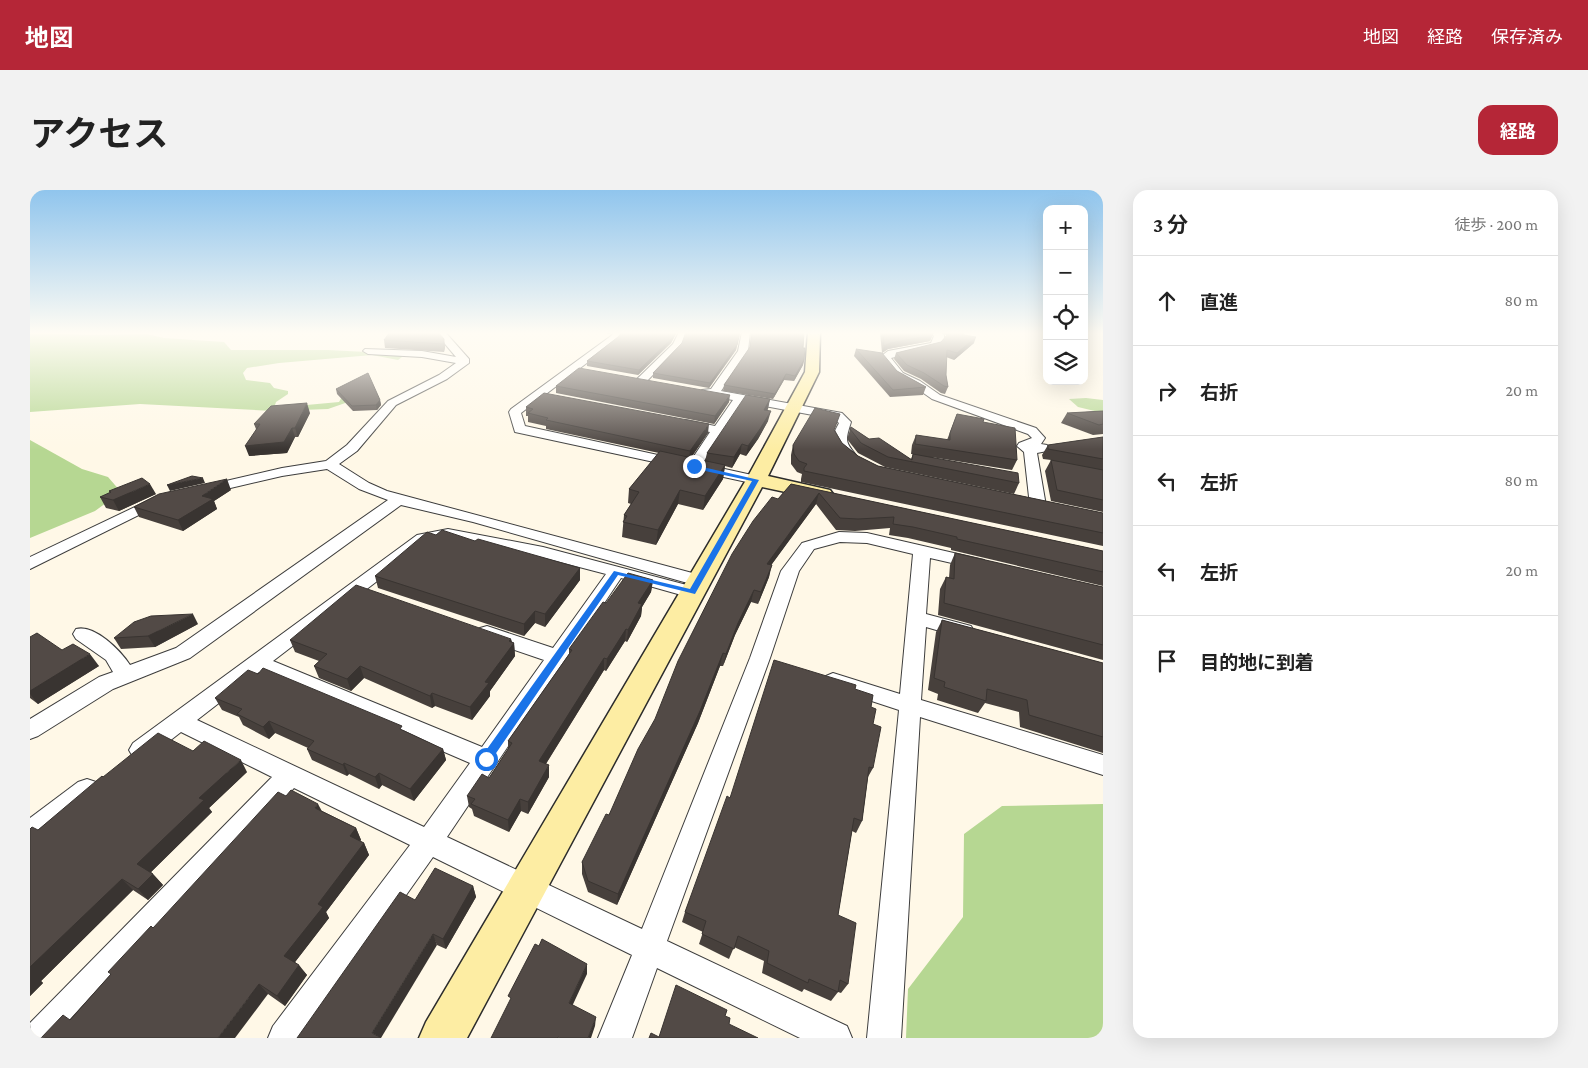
<!DOCTYPE html>
<html lang="ja">
<head>
<meta charset="utf-8">
<style>
  body { margin:0; font-family:"Crimson Pro","Noto Sans JP",serif; background:#f2f2f2; color:#222 }
  .controls { position:absolute; right:15px; top:15px; display:grid; overflow:hidden; border-radius:10px; box-shadow:0 5px 20px #0002 }
  .controls button { width:45px; height:45px; display:grid; place-items:center; padding:0; border:0; border-bottom:1px solid #e0e0e0; background:#fff; color:#222; font:25px sans-serif }
  .stop { position:absolute; width:15px; height:15px; margin:-11px; border:4px solid #1a73e8; border-radius:50%; background:#fff }
  .stop.end { background:#1a73e8; border-color:#fff; box-shadow:0 1px 5px #0008 }
  .list { margin:0; padding:0; list-style:none }
  h2 { display:flex; justify-content:space-between; align-items:center; height:65px; margin:0; padding:0 20px; font-size:21px }
  h2 small { font-size:16px; font-weight:400; color:#767676 }
  .list li { display:grid; grid-template-columns:32px 1fr auto; gap:15px; align-items:center; box-sizing:border-box; height:90px; padding:0 20px; border-top:1px solid #e0e0e0 }
  .list b { display:block; font-size:19px; white-space:nowrap }
  .list em { font-size:16px; font-style:normal; color:#767676 }
  .icon { flex:none; width:28px; height:28px; fill:none; stroke:currentColor; stroke-width:2; stroke-linecap:round; stroke-linejoin:round }
  .map { position:relative; flex:none; width:1073px; height:848px; overflow:hidden; border-radius:15px }
  header { display:flex; align-items:center; gap:30px; box-sizing:border-box; height:70px; padding:0 25px; background:#b52637; color:#fff }
  header strong { font-size:24px }
  nav { display:flex; gap:28px; margin-inline-start:auto; font-size:18px }
  .intro { display:flex; align-items:center; justify-content:space-between; box-sizing:border-box; height:120px; padding:0 30px }
  h1 { margin:0; font-size:35px }
  .button { padding:12px 22px; border-radius:15px; background:#b52637; color:#fff; font-size:18px; font-weight:700 }
  main { display:flex; gap:30px; padding:0 30px }
  aside { flex:1; background:#fff; border-radius:15px; box-shadow:0 5px 20px #0002 }
  .map>svg:first-child { display:block }
  .forest { fill:#b6d792 }
  .lines { fill:none; stroke-linecap:round; stroke-linejoin:round }
  .street-casing { stroke:#3d3d3d; stroke-width:2 }
  .secondary-casing { stroke:#2c2c2c; stroke-width:3 }
  .street { fill:#fff; fill-rule:evenodd }
  .secondary { fill:#fdeda3; fill-rule:evenodd }
  .wall { fill:#47403c }
  .shaded-wall { fill:#393431 }
  .building { fill:#524a46; stroke:#393431 }
  .route { fill:#1a73e8 }
</style>
</head>
<body>
<header>
<strong>地図</strong>
<nav><a>地図</a><a>経路</a><a>保存済み</a></nav>
</header>
<div class="intro"><h1>アクセス</h1><a class="button">経路</a></div>
<main>
<div class="map">
<svg width="1073" height="848" viewBox="0 0 1073 848">
  <rect width="100%" height="100%" fill="#fff8e7"/>
  <!-- forest -->
  <g class="forest">
    <polygon points="0,142 59,145 117,144 134,148 194,152 201,160 298,160 376,164 368,170 342,165 249,173 217,178 213,183 216,190 240,193 244,198 258,201 258,204 246,212 244,218 309,212 313,205 321,211 298,219 243,221 110,214 0,222"/>
    <polygon points="1056,208 1073,210 1073,223 1048,217 1039,209"/>
    <polygon points="0,250 52,279 78,287 91,302 65,321 0,348"/>
    <polygon points="1073,614 1073,848 876,848 878,799 933,727 934,644 972,616"/>
  </g>
  <g class="lines">
    <defs>
      <g id="street">
        <path d="M405,142H415L439,169V173L417,189L366,215L327,261L309,274L339,293L357,301L666,384L669,388L666,392L660,393L654,392L443,332L371,315L160,468L83,499L8,546L0,549V529L69,487L83,482L76,470L46,449L43,444L46,439C65,434 91,461 100,475L146,458L358,310L329,299L297,279L252,286L175,304L170,303L168,300L170,297L252,278L296,271L317,255L358,211L409,185L426,173L392,167L338,164L333,161L335,159L392,161L426,167Z"/>
        <path d="M584,142H593L587,150L491,223L495,236L660,272L680,242L651,237L649,234L655,230L685,236L703,210L679,206L670,202L672,200L681,199L708,161L712,142H720L718,161L691,201L812,223L821,232C814,254 816,252 829,269L822,273C813,271 802,258 803,248C803,244 807,237 809,233L804,229L713,212L672,274L731,287L733,290L731,293L726,294L485,242L479,222L481,219L581,146Z"/>
        <polygon points="649,142 658,142 650,157 615,193 607,193 606,191 607,189 643,154"/>
        <polygon points="900,142 910,142 914,145 914,150 907,157 861,168 873,183 890,191 910,205 1006,238 1015,248 1011,254 1017,255 1019,258 1017,261 1007,263 1016,316 1013,319 1003,319 1000,316 994,262 987,256 989,253 1002,248 998,244 902,209 882,195 865,187 850,167 858,161 901,153 904,146"/>
        <polygon points="128,306 133,307 135,310 133,313 0,379 0,367"/>
        <path d="M418,339L513,357L668,398L671,402L668,406L662,408L591,388L417,647L612,739L720,468L751,381L772,353L809,342L837,343L954,370L957,374L954,378L948,379L900,368L896,424L941,436L944,441L941,446L934,448L896,437L891,510L1073,565V585L890,527L871,848H837L869,520L796,496L792,491L796,486L803,483L870,504L883,364L837,353L810,352L784,359L769,381L740,468L637,751L817,836L822,848H770L627,778L602,848H568L602,765L403,667L275,848H238L243,836L380,655L264,598L31,848H0V833L242,587L151,542L119,567L111,570L103,567L99,560L103,553L387,345ZM418,349L511,367L576,384L523,458L457,436L450,438L447,443L450,448L514,470L452,557L243,471L398,352ZM229,482L440,573L394,637L167,530Z"/>
        <polygon points="57,589 66,592 69,600 66,608 9,651 0,655 0,628 48,592"/>
      </g>
      <polygon id="secondary" points="778,142 790,142 789,182 738,286 800,300 803,304 800,308 793,310 732,297 437,848 389,848 396,832 716,290 775,182"/>
    </defs>
    <!-- street casing -->
    <use href="#street" class="street-casing"/>
    <!-- secondary casing -->
    <use href="#secondary" class="secondary-casing"/>
    <!-- street -->
    <use href="#street" class="street"/>
    <!-- secondary -->
    <use href="#secondary" class="secondary"/>
  </g>
  <!-- wall -->
  <g class="wall">
    <polygon points="562,142 583,142 580,144"/>
    <polygon points="592,142 647,142 641,153 608,185 557,176 557,171 588,147"/>
    <polygon points="710,142 706,160 679,198 623,188 623,183 652,153"/>
    <polygon points="721,142 774,142 773,158 774,170 773,175 764,191 754,190 743,209 693,201 694,195 720,158"/>
    <polygon points="850,142 904,142 900,151 858,159 852,163"/>
    <polygon points="912,142 934,142 934,145 944,153 924,170 916,167 916,185 918,197 915,204 911,203 891,189 874,181 864,169 866,163 911,152 916,146 916,145"/>
    <polygon points="414,149 415,157 414,162 355,158 354,150"/>
    <polygon points="826,159 896,197 893,205 860,207 824,166"/>
    <polygon points="526,196 699,212 684,234 526,203"/>
    <polygon points="306,199 350,210 351,215 347,220 323,221 307,204"/>
    <polygon points="740,209 737,221 738,231 728,249 716,266 710,264 702,278 695,276 693,289 673,320 648,314 626,355 592,347 594,325 601,314 598,313 599,299 629,263 516,239 516,236 498,232 498,226 496,226 496,217 678,243 661,268 675,271 677,263"/>
    <polygon points="1073,221 1073,244 1063,245 1031,233 1037,223"/>
    <polygon points="280,223 268,247 265,247 257,263 219,266 226,239 224,234"/>
    <polygon points="927,224 953,232 987,270 982,280 901,267 989,293 984,304 855,277 828,263 817,249 821,237 839,249 881,269 883,264 881,264 882,255 886,245 917,250"/>
    <polygon points="805,240 812,253 828,266 848,276 1073,323 1073,356 771,292 771,289 772,284 767,282 761,274 761,265 763,255"/>
    <polygon points="1073,247 1073,322 1021,311 1015,281 1021,270 1013,269 1012,265 1018,255"/>
    <polygon points="761,294 1073,361 1073,396 921,360 921,358 878,348 859,345 860,338 825,341 806,340 786,314 741,375 739,387 728,414 721,412 705,445 693,476 690,476 668,533 587,715 558,702 552,684 552,672 579,625 748,309"/>
    <polygon points="201,300 184,311 187,319 153,341 109,327 104,317"/>
    <polygon points="79,301 126,304 89,321 76,318 70,307 80,303"/>
    <polygon points="406,345 445,351 550,378 550,390 515,437 505,433 494,446 348,398 345,386"/>
    <polygon points="925,363 1073,397 1073,470 908,425 910,399 916,387 919,388 920,375"/>
    <polygon points="623,390 621,402 612,417 611,426 597,452 595,451 576,481 574,480 516,574 519,587 498,624 491,621 479,642 444,626 442,619 439,617 437,606 459,588 478,559 478,551 539,464 539,459 576,413"/>
    <polygon points="912,430 1073,473 1073,563 990,537 989,522 955,513 948,523 907,510 908,504 898,500 906,442"/>
    <polygon points="168,434 125,457 91,459 84,448"/>
    <polygon points="0,447 32,460 69,476 8,514 0,508"/>
    <polygon points="481,449 482,452 484,453 485,466 460,501 460,506 442,530 405,516 402,518 334,488 321,501 289,488 284,476 289,471 265,462 260,450"/>
    <polygon points="825,499 841,517 843,534 843,578 838,587 832,631 826,643 822,641 808,725 818,794 811,803 808,802 801,811 774,799 772,802 732,783 734,771 704,757 699,769 669,754 673,742 652,732 655,722 700,608"/>
    <polygon points="185,508 373,540 413,559 416,570 384,611 352,595 349,599 319,584 317,586 282,570 277,559 278,558 245,543 239,549 213,535 209,527 192,520"/>
    <polygon points="217,582 179,618 182,622 121,682 133,695 118,710 103,700 11,791 13,793 0,806 0,639 8,640 73,587"/>
    <polygon points="292,621 326,638 331,650 330,651 334,653 339,665 296,722 299,728 265,772 277,785 255,816 238,804 11,848 40,829 123,738"/>
    <polygon points="443,696 446,707 416,759 407,755 385,710"/>
  </g>
  <!-- shaded-wall -->
  <g class="shaded-wall">
    <polygon points="645,142 647,142 641,153 608,185 609,180"/>
    <polygon points="904,142 900,151 858,159 852,163 854,156 860,153"/>
    <polygon points="946,147 944,153 924,170 927,163"/>
    <polygon points="414,149 415,157 414,162 413,154"/>
    <polygon points="707,155 706,160 679,198 680,193"/>
    <polygon points="774,170 773,175 764,191 765,186"/>
    <polygon points="756,184 754,190 743,209 745,204"/>
    <polygon points="700,205 699,212 684,234 685,226"/>
    <polygon points="740,209 738,219 732,230 734,220"/>
    <polygon points="350,210 351,215 347,220 346,215"/>
    <polygon points="277,213 280,223 268,247 265,238"/>
    <polygon points="741,221 738,231 728,249 716,266 718,256"/>
    <polygon points="679,234 678,243 659,270 660,261"/>
    <polygon points="262,238 265,247 257,263 219,266 215,256"/>
    <polygon points="712,254 710,264 702,278 704,267"/>
    <polygon points="695,275 693,289 673,320 675,306"/>
    <polygon points="173,288 175,293 140,301 137,295"/>
    <polygon points="197,289 201,300 184,311 187,319 153,341 148,330 172,306"/>
    <polygon points="120,294 126,304 89,321 83,310"/>
    <polygon points="650,300 648,314 626,355 628,340"/>
    <polygon points="789,303 786,314 734,385 737,374"/>
    <polygon points="742,375 739,387 728,414 731,402"/>
    <polygon points="550,378 550,390 515,437 515,424"/>
    <polygon points="623,390 621,402 612,417 611,426 597,452 598,440 608,413"/>
    <polygon points="724,400 721,412 705,445 693,476 696,464 708,433"/>
    <polygon points="505,421 505,433 494,446 494,434"/>
    <polygon points="163,424 168,434 125,457 118,446"/>
    <polygon points="596,439 595,451 576,481 577,469"/>
    <polygon points="481,449 482,456 484,453 485,466 460,501 460,506 442,530 440,517 479,451"/>
    <polygon points="693,463 690,476 668,533 587,715 588,704"/>
    <polygon points="60,464 69,476 8,514 0,504 0,501"/>
    <polygon points="574,468 574,480 510,583 509,571"/>
    <polygon points="330,476 334,488 321,501 317,489"/>
    <polygon points="402,503 405,516 402,518 400,506"/>
    <polygon points="239,531 245,543 239,549 233,537"/>
    <polygon points="413,559 416,570 384,611 380,599"/>
    <polygon points="211,570 217,582 179,618 182,622 117,686 107,674 169,608"/>
    <polygon points="314,573 319,584 317,586 313,575"/>
    <polygon points="519,575 519,587 498,624 498,612"/>
    <polygon points="349,583 352,595 349,599 345,587"/>
    <polygon points="490,609 491,621 479,642 478,630"/>
    <polygon points="288,614 294,625 285,618"/>
    <polygon points="326,638 331,650 325,657 320,646"/>
    <polygon points="334,653 339,665 296,722 299,728 262,776 254,766 288,714"/>
    <polygon points="123,684 133,695 118,710 108,699"/>
    <polygon points="92,689 103,700 11,791 13,793 0,806 0,777"/>
    <polygon points="443,696 446,707 416,759 413,749"/>
    <polygon points="403,744 407,755 351,848 342,843"/>
    <polygon points="557,774 557,784 539,823 539,813"/>
    <polygon points="269,775 277,785 255,816 247,806"/>
    <polygon points="229,794 238,804 205,848 188,848"/>
    <polygon points="566,827 565,836 561,848 558,848"/>
  </g>
  <!-- building -->
  <g class="building">
    <polygon points="360,142 408,142 414,149 413,154 354,150"/>
    <polygon points="592,142 645,142 642,148 609,180 557,171 588,147"/>
    <polygon points="656,142 710,142 707,155 680,193 623,183 652,153"/>
    <polygon points="722,142 774,142 773,158 775,158 774,170 765,186 756,184 745,204 694,195 720,157"/>
    <polygon points="853,142 903,142 902,145 860,153 854,156"/>
    <polygon points="918,142 934,142 934,145 946,147 927,163 917,160 916,185 918,197 914,196 894,183 877,175 866,163 911,152 918,144"/>
    <polygon points="826,159 852,163 867,181 896,197 863,200"/>
    <polygon points="549,178 700,205 685,226 526,196"/>
    <polygon points="338,183 350,210 346,215 322,216 306,199"/>
    <polygon points="514,203 679,234 660,261 516,230 518,228 498,223 503,219 496,217"/>
    <polygon points="716,205 740,209 734,220 741,221 730,239 718,256 712,254 704,267 677,263"/>
    <polygon points="277,213 265,238 262,238 254,252 215,256 230,234 224,234 241,216"/>
    <polygon points="785,218 810,224 804,240 812,253 828,266 848,276 1073,323 1073,343 774,281 774,278 777,274 769,271 764,264 763,255"/>
    <polygon points="1073,221 1073,234 1069,235 1037,223"/>
    <polygon points="927,224 954,229 953,232 985,238 987,270 885,254 886,245 920,250 920,243"/>
    <polygon points="821,237 839,249 849,248 882,270 883,264 988,283 989,293 858,267 831,253 820,239"/>
    <polygon points="1073,247 1073,269 1018,259 1018,255"/>
    <polygon points="630,261 695,275 675,306 650,300 628,340 593,332 597,326 594,325 609,302 599,299"/>
    <polygon points="1021,270 1073,280 1073,310 1027,300"/>
    <polygon points="162,286 173,288 137,295"/>
    <polygon points="112,288 120,294 83,310 70,307 81,302 79,301"/>
    <polygon points="197,289 172,306 183,309 148,330 104,317 129,304"/>
    <polygon points="761,294 1073,361 1073,382 927,349 927,347 883,337 863,334 864,327 828,329 810,328 789,303 737,374 742,375 731,402 724,400 708,433 696,464 693,463 670,521 588,704 558,691 552,672 576,624 579,625 608,559 625,529 648,471 702,364 723,331 742,307 748,309"/>
    <polygon points="412,340 445,351 448,349 550,378 515,424 505,421 494,434 345,386 397,342 406,345"/>
    <polygon points="925,363 1073,397 1073,455 914,413 916,387 924,389"/>
    <polygon points="598,383 623,390 608,413 612,414 598,440 596,439 577,469 574,468 509,571 519,575 498,612 490,609 478,630 441,614 445,609 437,606 452,584 459,588 482,553 478,551 542,460 539,459 573,412 576,413"/>
    <polygon points="326,395 481,449 479,451 484,453 455,492 459,493 440,517 402,503 400,506 330,476 317,489 284,476 297,464 260,450"/>
    <polygon points="163,424 118,446 84,448 104,432 121,426"/>
    <polygon points="912,430 1073,473 1073,547 999,525 997,510 957,499 956,511 914,497 915,492 904,488"/>
    <polygon points="7,443 32,460 43,454 60,464 0,501 0,447"/>
    <polygon points="744,470 826,495 825,499 843,505 841,517 846,519 843,534 851,537 843,578 839,577 832,631 824,628 808,725 826,733 818,794 810,790 808,802 779,789 778,793 737,773 739,761 708,746 704,759 672,744 676,731 655,722 697,606 700,608"/>
    <polygon points="233,478 372,536 370,539 413,559 380,599 349,583 345,587 314,573 313,575 277,559 284,551 239,531 233,537 207,524 212,519 185,508 218,480 228,484"/>
    <polygon points="128,543 163,561 174,551 211,570 169,608 174,610 107,674 123,684 108,699 92,689 0,777 0,639 2,637 8,640 72,586 73,587"/>
    <polygon points="261,600 288,614 285,618 326,638 320,646 334,653 288,714 293,717 254,766 269,775 247,806 229,794 188,848 11,848 33,825 40,830 81,784 78,782 121,736 123,738 248,602 256,606"/>
    <polygon points="405,678 443,696 413,749 403,744 342,843 351,848 267,848 370,702 385,710"/>
    <polygon points="512,749 557,774 539,813 566,827 558,848 530,848 528,847 528,848 461,848 481,808 478,806 505,754 509,756"/>
    <polygon points="646,795 697,820 695,826 700,828 699,834 728,848 619,848 621,843 629,847"/>
  </g>
  <!-- sky -->
  <linearGradient id="sky" x2="0" y2="1"><stop stop-color="#90c5ed"/><stop offset="0.55" stop-color="#fffcf4"/><stop offset="1" stop-color="#fffcf4" stop-opacity="0"/></linearGradient>
  <rect width="1073" height="260" fill="url(#sky)"/>
  <!-- route -->
  <polygon class="route" points="664,275 729,290 665,404 588,385 460,572 452,572 451,569 452,566 584,381 660,399 722,291 661,278"/>
</svg>
<div class="controls">
<button>+</button>
<button>−</button>
<button><svg class="icon" aria-label="locate" viewBox="0 0 24 24"><circle cx="12" cy="12" r="6"/><path d="M12 2v4M12 18v4M2 12h4M18 12h4"/></svg></button>
<button><svg class="icon" aria-label="layers" viewBox="0 0 24 24"><path d="M12 4l9 5-9 5-9-5zM3 14l9 5 9-5"/></svg></button>
</div>
<div class="stop" style="left:456px;top:569px"></div>
<div class="stop end" style="left:664px;top:276px"></div>
</div>
<aside>
<h2>3 分<small>徒歩 · 200 m</small></h2>
<ul class="list">
<li><svg class="icon" aria-label="ahead" viewBox="0 0 24 24"><path d="M12 20V5M6 11l6-6 6 6"/></svg><div><b>直進</b></div><em>80 m</em></li>
<li><svg class="icon" aria-label="right" viewBox="0 0 24 24"><path d="M7 20v-9h11M14 6l5 5-5 5"/></svg><div><b>右折</b></div><em>20 m</em></li>
<li><svg class="icon" aria-label="left" viewBox="0 0 24 24"><path d="M17 20v-9H6M10 6l-5 5 5 5"/></svg><div><b>左折</b></div><em>80 m</em></li>
<li><svg class="icon" aria-label="left" viewBox="0 0 24 24"><path d="M17 20v-9H6M10 6l-5 5 5 5"/></svg><div><b>左折</b></div><em>20 m</em></li>
<li><svg class="icon" aria-label="arrive" viewBox="0 0 24 24"><path d="M6 21V4h12l-3 4 3 4H6"/></svg><div><b>目的地に到着</b></div></li>
</ul>
</aside>
</main>
</body>
</html>
